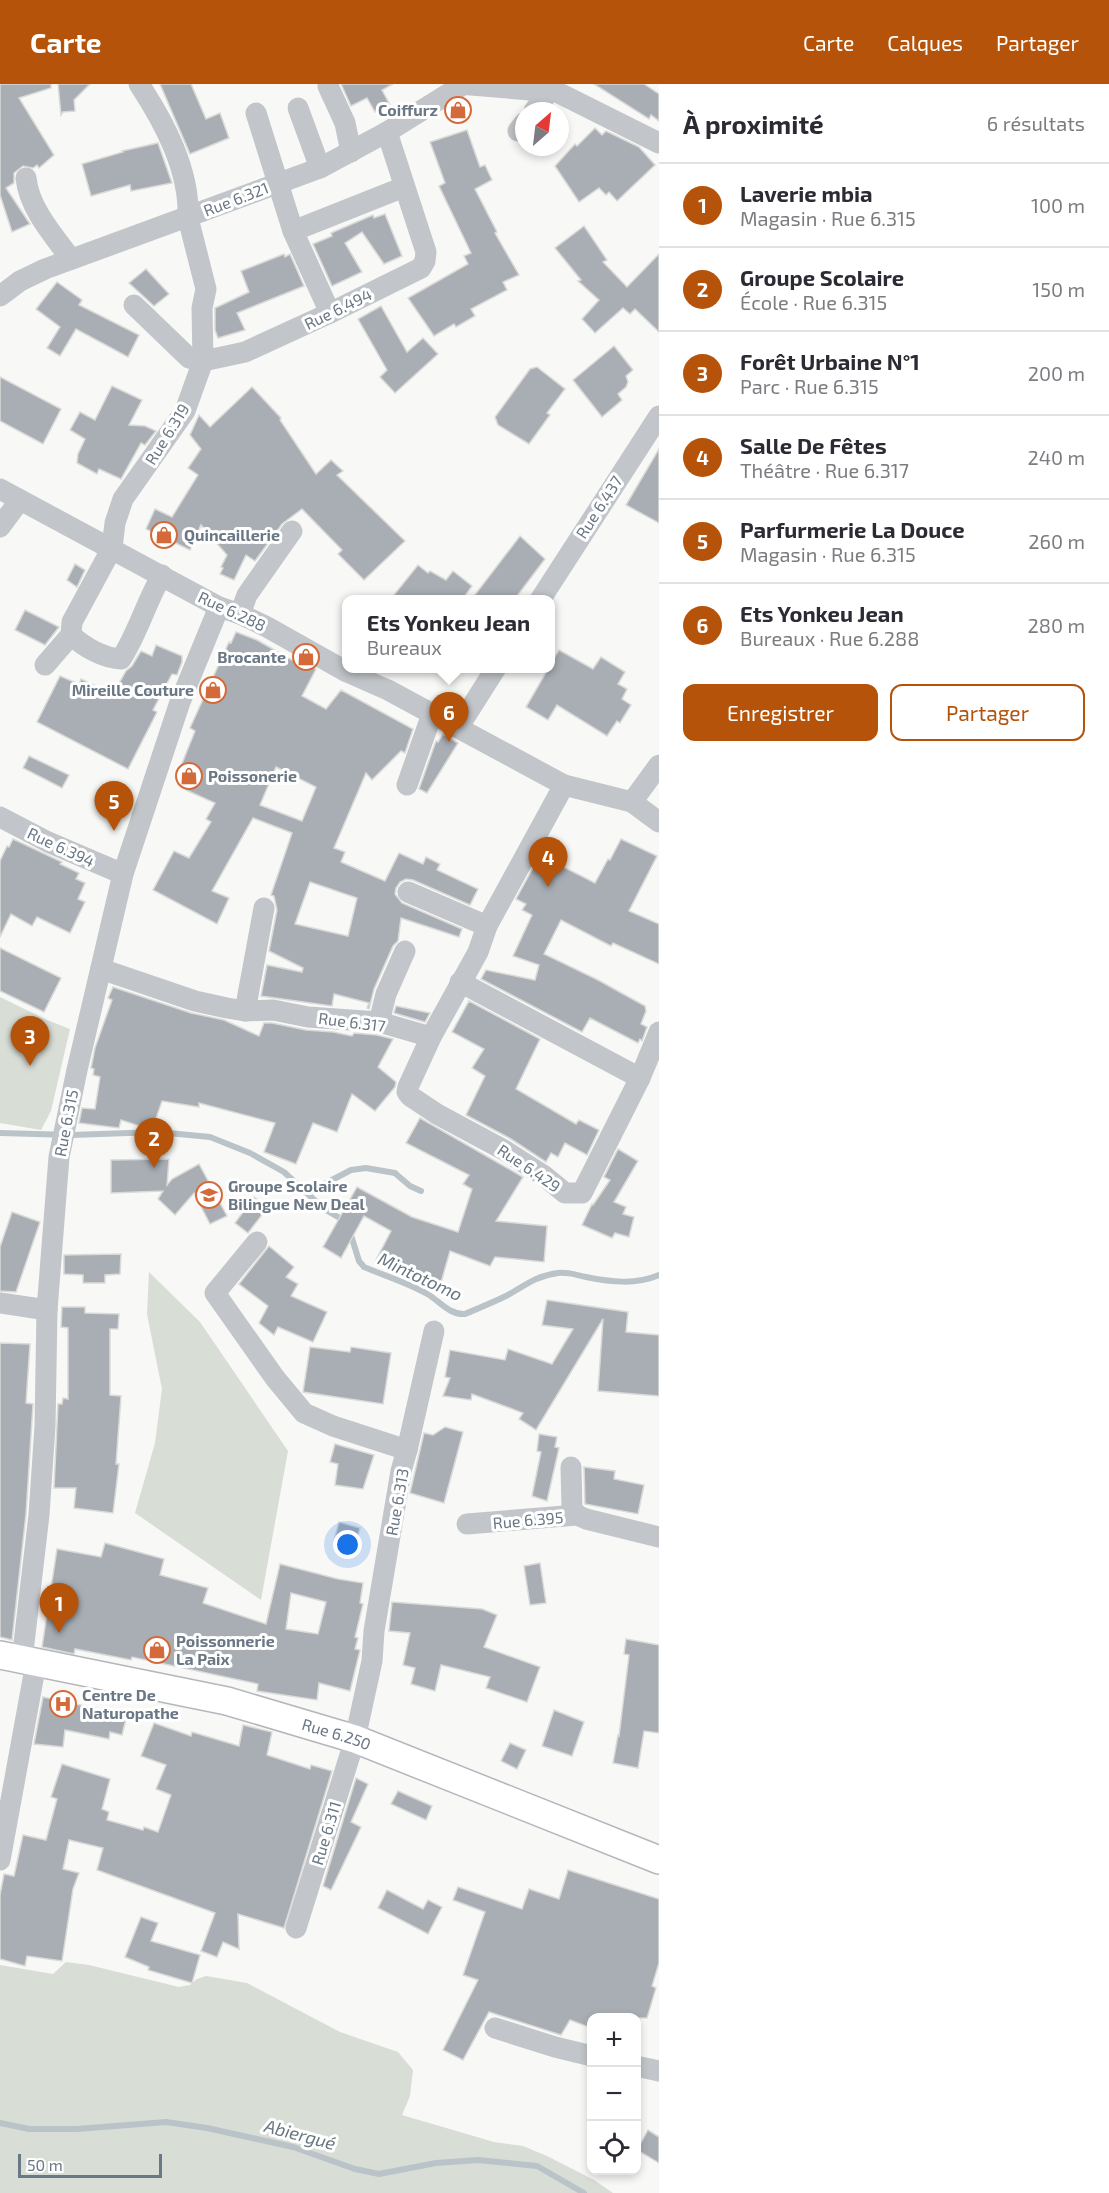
<!DOCTYPE html>
<html lang="fr">
<head>
<meta charset="utf-8">
<style>
  body { margin:0; font-family:"Exo 2",sans-serif; background:#f2f2f3; color:#2b2b33 }
  .controls { position:absolute; right:18px; bottom:18px; display:grid; overflow:hidden; border-radius:12px; box-shadow:0 3px 9px #0003 }
  .controls button { width:54px; height:54px; display:grid; place-items:center; padding:0; border:0; border-bottom:2px solid #e1e1e2; background:#fff; color:#2b2b33; font:30px sans-serif }
  .compass { position:absolute; left:515px; top:18px; width:54px; height:54px; border-radius:50%; background:#fff; box-shadow:0 3px 9px #0003; rotate:28deg }
  .scale { position:absolute; left:18px; bottom:15px; width:144px; box-sizing:border-box; padding-left:6px; border:3px solid #6a7784; border-top:0; font-size:16px; line-height:21px; white-space:nowrap; color:#6a7784; -webkit-text-stroke:4px #fff; paint-order:stroke }
  .you { position:absolute; left:348px; top:1461px; width:21px; height:21px; margin:-15px; border:4px solid #fff; border-radius:50%; background:#1a73e8; box-shadow:0 0 0 9px #1a73e833 }
  .badge { display:grid; place-items:center; width:39px; height:39px; border-radius:50%; background:#b45309; color:#fff; font-size:20px; font-weight:700 }
  .pin { position:absolute; translate:-50% -50px; filter:drop-shadow(0 2px 3px #0008) }
  .pin::after { content:''; position:absolute; top:32px; width:21px; height:18px; background:inherit; clip-path:polygon(0 0,100% 0,50% 100%) }
  .popup { position:absolute; left:342px; top:511px; width:213px; height:78px; box-sizing:border-box; display:grid; place-content:center; border-radius:12px; background:#fff; filter:drop-shadow(0 2px 4px #0005); font-size:20px; white-space:nowrap; color:#7c7c81 }
  .popup b { font-size:22px; color:#2b2b33 }
  .popup::after { content:''; position:absolute; left:50%; top:100%; margin-left:-12px; border:12px solid transparent; border-top-color:#fff }
  .list { margin:0; padding:0; list-style:none }
  h2 { display:flex; justify-content:space-between; align-items:center; height:78px; margin:0; padding:0 24px; font-size:26px }
  h2 small { font-size:20px; font-weight:400; color:#7c7c81 }
  .list li { display:grid; grid-template-columns:39px 1fr auto; gap:18px; align-items:center; box-sizing:border-box; height:84px; padding:0 24px; border-top:2px solid #e1e1e2 }
  .list b { display:block; font-size:22px; white-space:nowrap }
  .list p { margin:0; font-size:20px; white-space:nowrap; color:#7c7c81 }
  .list em { font-size:20px; font-style:normal; color:#7c7c81 }
  .actions { display:flex; gap:12px; padding:18px 24px }
  .actions a { flex:1; padding:14px 0; border:2px solid #b45309; border-radius:12px; text-align:center; font-size:21px; color:#b45309 }
  .actions .main { background:#b45309; color:#fff }
  .icon { flex:none; width:33px; height:33px; fill:none; stroke:currentColor; stroke-width:2; stroke-linecap:round; stroke-linejoin:round }
  .map { position:relative; flex:none; width:659px; height:2109px; overflow:hidden }
  header { display:flex; align-items:center; gap:36px; box-sizing:border-box; height:84px; padding:0 30px; background:#b45309; color:#fff }
  header strong { font-size:28px }
  nav { display:flex; gap:33px; margin-inline-start:auto; font-size:21px }
  main { display:flex }
  aside { flex:1; background:#fff }
  .map>svg:first-child { display:block }
  .green { fill:#d8ddd6 }
  .lines { fill:none; stroke-linecap:round; stroke-linejoin:round }
  .stream { stroke:#bac3c8; stroke-width:6 }
  .building { fill:#a8aeb4; stroke:#dadad8; stroke-width:1.5; fill-rule:evenodd }
  .major-casing { stroke:#b4b7bb; stroke-width:30 }
  .minor { stroke:#c2c5c9; stroke-width:21 }
  .major { stroke:#fff; stroke-width:27 }
  .labels { text-anchor:middle; stroke-width:6; stroke-linejoin:round; paint-order:stroke }
  .poi-label { font-size:16px; font-weight:bold; fill:#6a7784; stroke:#fff; text-anchor:start }
  .street-label { font-size:16px; fill:#6a7784; stroke:#fff }
  .water-label { font-size:18px; font-style:italic; fill:#66777f; stroke:#fff }
</style>
</head>
<body>
<header>
<strong>Carte</strong>
<nav><a>Carte</a><a>Calques</a><a>Partager</a></nav>
</header>
<main>
<div class="map">
<svg width="659" height="2109" viewBox="0 0 659 2109">
  <rect width="100%" height="100%" fill="#f8f8f6"/>
  <!-- green -->
  <g class="green">
    <polygon points="0,913 47,936 70,945 51,1027 41,1046 0,1039"/>
    <polygon points="149,1188 200,1238 288,1367 261,1516 135,1429 155,1359 162,1305 147,1230"/>
    <polygon points="66,1878 89,1881 179,1903 190,1901 197,1895 206,1892 247,1899 340,1948 398,1968 413,1986 410,2012 402,2031 494,2058 523,2062 547,2072 594,2096 613,2109 0,2109 0,1881 53,1890"/>
  </g>
  <g class="lines">
    <!-- stream -->
    <g class="stream">
      <polyline points="0,1049 71,1051 158,1048 210,1053 250,1069 284,1088 324,1125 345,1137"/>
      <polyline points="396,1090 410,1102 421,1107"/>
      <polyline points="309,1108 351,1086 366,1084 395,1089"/>
      <path d="M350,1148L359,1177L364,1183C385,1192 409,1199 429,1211C440,1218 450,1231 465,1230C479,1224 494,1218 508,1211C527,1200 536,1192 558,1189C569,1188 576,1191 586,1193C610,1198 636,1201 659,1191"/>
      <polyline points="0,2039 29,2045 77,2045 166,2038 207,2044 293,2063 355,2085 379,2090 436,2079 478,2076 537,2082 584,2109"/>
    </g>
  </g>
  <!-- building -->
  <g class="building">
    <polygon points="0,0 51,0 51,4 19,14 54,71 39,84 37,81 33,84 23,82 14,89 14,99 6,104 30,140 12,148 0,111"/>
    <polygon points="58,0 90,0 74,16 75,27 63,28 61,31"/>
    <polygon points="160,0 191,0 206,35 220,29 229,54 190,70"/>
    <polygon points="341,0 393,0 382,6 390,21 375,28 367,14 351,22"/>
    <polygon points="594,0 644,0 659,10 659,37 651,31 649,35"/>
    <polygon points="595,44 602,51 606,47 639,63 655,81 617,117 609,108 606,111 599,104 579,118 555,82 575,60 577,62"/>
    <polygon points="467,46 480,83 485,81 492,96 475,105 497,148 495,149 519,191 503,198 507,206 471,225 475,232 456,243 454,240 434,252 408,214 468,180 464,172 471,169 439,102 445,99 430,58"/>
    <polygon points="158,59 172,99 131,107 130,101 91,112 82,80 123,68 122,67"/>
    <polygon points="385,130 402,172 384,180 362,148 345,159 362,188 332,202 313,160 332,152 331,149 373,131 374,134"/>
    <polygon points="584,142 607,176 603,178 627,203 659,170 659,248 635,225 630,230 623,224 595,249 582,235 599,216 578,197 581,196 555,164"/>
    <polygon points="284,170 285,173 290,170 304,202 237,229 245,246 218,254 215,246 215,224 249,208 241,187"/>
    <polygon points="146,185 169,210 154,222 129,199"/>
    <polygon points="57,198 82,216 79,221 139,251 128,273 76,245 60,272 47,264 60,243 36,225"/>
    <polygon points="381,222 407,268 423,254 438,270 395,309 380,293 387,286 358,235"/>
    <polygon points="614,262 633,286 626,292 628,298 626,303 618,310 622,316 602,333 573,296"/>
    <polygon points="537,283 565,305 547,329 550,331 529,360 498,341 495,333 530,285"/>
    <polygon points="0,293 61,325 43,360 0,337"/>
    <polygon points="112,302 142,316 129,341 145,342 156,347 145,361 141,359 121,395 99,385 97,390 77,379 78,370 85,355 70,346 80,328 95,336"/>
    <polygon points="252,303 281,334 280,336 316,390 331,376 343,387 337,391 405,457 364,496 338,470 342,466 302,425 282,440 255,477 246,471 234,496 220,490 223,484 221,483 227,471 201,441 190,466 146,445 155,425 172,433 198,391 188,384 201,365 190,351 199,331 210,343"/>
    <polygon points="659,365 659,439 626,421"/>
    <polygon points="520,452 545,475 514,516 471,516"/>
    <polygon points="75,480 85,486 77,503 67,496"/>
    <polygon points="418,481 428,489 430,487 446,496 453,487 472,502 462,516 390,516"/>
    <polygon points="25,526 59,543 45,561 15,546"/>
    <path d="M236,548L257,556L297,579L299,575L316,585L302,612L326,625L341,606L413,645L405,669L401,667L372,696L366,689L334,764L345,768L341,778L385,797L399,769L423,780L426,773L440,780L437,786L478,805L470,821L413,796L406,795L400,798L396,804L395,810L402,819L462,845L459,853L401,834L398,857L393,862L374,905L369,925L367,924L369,919L334,910L332,922L261,912L267,881L302,888L303,884L269,867L277,826L274,812L271,811L292,749L253,734L212,807L229,814L217,840L153,806L174,767L189,774L211,738L206,735L215,719L186,706L194,688L181,682L195,647L190,644L229,558L231,559ZM276,683L316,703L302,737L260,721ZM310,798L357,814L348,852L295,840Z"/>
    <polygon points="156,561 182,572 182,578 177,591 172,590 153,626 157,628 128,685 37,638 60,592 79,600 81,595 113,610 126,587 132,582 141,567 152,572"/>
    <polygon points="559,566 593,585 601,573 625,588 618,600 627,605 622,615 631,621 620,639 617,637 607,652 557,621 548,636 526,623 548,585 551,585 551,580"/>
    <polygon points="443,650 458,659 427,709 419,705 436,657 438,658"/>
    <polygon points="29,672 69,691 62,704 23,684"/>
    <polygon points="13,755 62,778 60,780 79,789 76,795 85,799 78,815 85,818 70,849 37,833 32,842 11,830 0,853 0,777 7,762 9,763"/>
    <polygon points="621,755 657,772 629,827 659,840 659,880 613,859 611,862 561,836 544,870 598,896 645,922 646,927 641,940 647,943 642,957 640,955 638,959 590,934 582,948 481,895 486,886 535,896 539,881 513,872 532,831 522,826 526,820 516,815 540,771 595,799 608,775 610,776"/>
    <polygon points="0,864 61,894 44,928 0,907"/>
    <polygon points="113,903 191,929 224,936 259,952 264,939 272,939 306,946 333,948 352,952 354,949 377,951 393,955 378,983 396,998 395,1003 375,1027 352,1010 337,1048 313,1039 296,1080 264,1068 275,1039 199,1019 199,1023 162,1017 152,1046 121,1036 119,1044 79,1039 82,1024 95,1025 100,993 93,991 94,985 91,984 95,964 112,916 108,914"/>
    <polygon points="469,917 540,955 516,1005 576,1040 579,1036 599,1046 587,1071 565,1059 558,1073 551,1069 546,1078 511,1055 466,1031 485,992 472,984 484,965 452,948"/>
    <polygon points="396,922 430,929 425,938 394,929"/>
    <polygon points="420,1034 523,1093 496,1137 547,1142 544,1178 495,1173 490,1182 450,1167 440,1202 396,1190 396,1188 375,1178 391,1147 364,1132 341,1174 323,1163 357,1103 412,1133 458,1148 472,1105 463,1100 469,1091 406,1059"/>
    <polygon points="618,1065 638,1077 614,1118 626,1123 623,1130 634,1133 629,1153 615,1149 612,1154 582,1141 592,1120 593,1121 610,1096 604,1093"/>
    <polygon points="169,1075 167,1101 172,1095 199,1080 227,1132 210,1140 194,1109 175,1131 158,1115 163,1107 111,1109 111,1076"/>
    <polygon points="254,1113 268,1123 248,1149 235,1139"/>
    <polygon points="12,1128 40,1138 16,1208 0,1207 0,1163"/>
    <polygon points="269,1162 294,1183 286,1193 298,1200 291,1212 327,1228 313,1258 278,1243 274,1251 259,1239 268,1222 239,1200"/>
    <polygon points="121,1170 120,1190 105,1191 105,1199 83,1199 83,1191 64,1190 64,1171"/>
    <polygon points="547,1216 628,1228 626,1248 659,1251 659,1312 598,1307 603,1235 536,1346 519,1335 523,1329 472,1310 471,1316 443,1312 450,1294 445,1293 450,1266 505,1276 508,1265 552,1280 573,1245 542,1241"/>
    <polygon points="62,1223 85,1223 85,1229 119,1230 118,1245 110,1245 110,1311 121,1312 116,1380 119,1380 113,1429 74,1424 76,1404 54,1404 58,1320 62,1320 63,1314 68,1315 68,1244 61,1243"/>
    <polygon points="0,1259 30,1260 26,1319 33,1320 26,1430 12,1556 0,1553"/>
    <polygon points="310,1263 350,1268 351,1263 391,1269 383,1320 303,1308"/>
    <polygon points="445,1343 463,1348 444,1419 410,1409 424,1349 433,1351"/>
    <polygon points="539,1350 557,1353 555,1363 559,1364 547,1417 532,1412 541,1368 537,1367"/>
    <polygon points="335,1360 374,1371 363,1405 335,1401 338,1380 330,1378"/>
    <polygon points="584,1383 615,1387 614,1395 644,1401 638,1430 585,1420"/>
    <polygon points="339,1438 360,1444 355,1462 334,1456"/>
    <path d="M105,1459L164,1475L160,1491L208,1504L203,1519L266,1540L280,1480L338,1495L363,1499L360,1519L363,1520L355,1553L358,1554L355,1565L360,1566L350,1607L319,1599L317,1616L257,1607L258,1600L132,1573L131,1576L75,1565L74,1570L42,1563L57,1465L101,1473ZM291,1509L326,1518L318,1550L286,1545Z"/>
    <polygon points="540,1479 546,1519 530,1521 524,1482"/>
    <polygon points="392,1518 482,1525 497,1531 484,1563 540,1583 527,1618 486,1604 490,1593 441,1581 435,1607 411,1600 415,1584 403,1581 410,1549 389,1547"/>
    <polygon points="626,1555 659,1561 659,1649 644,1647 638,1684 613,1679 618,1651 619,1652 629,1571 624,1570"/>
    <polygon points="43,1613 127,1631 122,1651 110,1648 109,1655 65,1646 63,1663 34,1660"/>
    <polygon points="554,1626 584,1638 572,1672 542,1662"/>
    <polygon points="154,1639 191,1652 192,1648 239,1662 243,1641 272,1648 267,1671 310,1685 311,1681 332,1687 284,1844 238,1830 239,1865 223,1858 217,1873 201,1867 215,1829 97,1786 103,1764 69,1756 63,1785 79,1789 73,1805 62,1877 27,1872 25,1882 0,1875 0,1811 4,1790 14,1792 23,1751 46,1756 57,1715 51,1713 62,1680 110,1695 102,1725 109,1728 107,1736 143,1746 144,1743 158,1748 171,1711 156,1705 166,1681 141,1672"/>
    <polygon points="510,1659 526,1666 517,1685 501,1677"/>
    <polygon points="356,1694 368,1700 351,1738 361,1743 331,1806 323,1802"/>
    <polygon points="398,1707 432,1722 426,1736 391,1720"/>
    <polygon points="568,1786 659,1815 659,1879 652,1902 656,1904 647,1934 591,1934 591,1944 570,1936 561,1951 489,1928 463,1976 443,1966 478,1896 463,1891 485,1828 453,1816 458,1803 522,1825 529,1805 559,1815"/>
    <polygon points="387,1806 423,1825 428,1816 442,1823 428,1850 378,1824"/>
    <polygon points="141,1833 158,1839 151,1857 200,1871 192,1899 148,1886 149,1883 125,1873"/>
    <polygon points="648,2046 659,2053 659,2079 637,2066"/>
  </g>
  <g class="lines">
    <defs>
      <g id="major">
        <path id="s1" d="M0,1571L227,1617L355,1655L659,1776"/>
      </g>
    </defs>
    <!-- major casing -->
    <use href="#major" class="major-casing"/>
    <!-- minor -->
    <g class="minor">
      <polyline points="459,0 530,6 551,5 659,59"/>
      <polyline points="328,2 345,39 351,68"/>
      <polyline points="298,24 320,84"/>
      <polyline points="534,27 551,5"/>
      <polyline points="256,29 293,147 330,229"/>
      <polyline points="518,47 524,39"/>
      <path d="M26,94C29,124 53,151 71,175"/>
      <polyline points="293,147 404,103"/>
      <polyline points="0,212 20,197 45,185 320,84 387,48 464,0"/>
      <polyline points="134,221 189,274 203,277 245,268 330,229 421,184 425,177 426,168 387,48"/>
      <polyline points="0,405 219,523 240,530 267,543 347,588 388,606 564,701 632,718 659,738"/>
      <polyline points="0,443 20,416"/>
      <polyline points="540,516 659,332"/>
      <polyline points="240,530 247,511 292,447"/>
      <path d="M71,551C84,563 103,574 121,575C138,549 146,518 162,491"/>
      <path d="M45,581L71,551L72,538L112,464L115,439L123,415L185,327L203,277L202,224L206,205L188,134C190,86 164,38 139,0"/>
      <polyline points="458,644 496,584"/>
      <polyline points="407,701 432,630"/>
      <polyline points="632,718 659,681"/>
      <polyline points="0,733 48,758 123,790"/>
      <polyline points="408,808 487,842"/>
      <polyline points="101,885 195,917 227,924 245,927 273,926 308,933 379,938 431,953 478,868 487,842 564,701"/>
      <polyline points="460,898 640,994"/>
      <polyline points="245,927 264,824"/>
      <polyline points="379,938 386,910 405,867"/>
      <polyline points="431,953 408,1003 407,1008 410,1012 437,1030 504,1066 543,1091 565,1109 582,1109 640,994 659,948"/>
      <polyline points="257,1158 215,1209 275,1294 304,1329 333,1342 407,1366 401,1387 374,1547 372,1577 355,1655 296,1844"/>
      <polyline points="0,1219 47,1226"/>
      <polyline points="407,1366 434,1247"/>
      <polyline points="571,1383 572,1425 577,1431"/>
      <polyline points="467,1440 577,1431 586,1435 659,1453"/>
      <polyline points="22,1576 39,1431 45,1342 47,1226 59,1073 77,986 123,790 180,618 219,523"/>
      <polyline points="0,1776 36,1579"/>
      <polyline points="495,1944 555,1963 592,1972"/>
      <polyline points="636,1982 659,1987"/>
    </g>
    <!-- major -->
    <use href="#major" class="major"/>
  </g>
  <!-- icons -->
  <defs>
    <symbol id="shop-ring" viewBox="-11 -11 22 22"><circle r="9.5" fill="#fff" stroke="#d46a3a" stroke-width="1.5"/><path d="M-5-2.5h2.3a2.7 3.5 0 0 1 5.4 0H5L5.5 6h-11ZM-1.5-2.5h3a1.5 2.3 0 0 0-3 0Z" fill="#d46a3a"/></symbol>
    <symbol id="school-ring" viewBox="-11 -11 22 22"><circle r="9.5" fill="#fff" stroke="#d46a3a" stroke-width="1.5"/><path d="M0-5L7-2L0 1L-7-2ZM-4 1L0 2.5L4 1V4Q0 6-4 4Z" fill="#d46a3a"/></symbol>
    <symbol id="hospital-ring" viewBox="-11 -11 22 22"><circle r="9.5" fill="#fff" stroke="#d46a3a" stroke-width="1.5"/><path d="M-5-5h3v3.5h4V-5h3V5h-3V1.5h-4V5h-3Z" fill="#d46a3a"/></symbol>
  </defs>
  <g fill-rule="evenodd">
    <use href="#shop-ring" x="443" y="11" width="30" height="30"/>
    <use href="#shop-ring" x="149" y="436" width="30" height="30"/>
    <use href="#shop-ring" x="291" y="558" width="30" height="30"/>
    <use href="#shop-ring" x="198" y="591" width="30" height="30"/>
    <use href="#shop-ring" x="174" y="677" width="30" height="30"/>
    <use href="#school-ring" x="194" y="1096" width="30" height="30"/>
    <use href="#shop-ring" x="142" y="1551" width="30" height="30"/>
    <use href="#hospital-ring" x="48" y="1605" width="30" height="30"/>
  </g>
  <g class="labels">
    <!-- poi labels -->
    <g class="poi-label">
      <text x="438" y="32" text-anchor="end">Coiffurz</text>
      <text x="184" y="457">Quincaillerie</text>
      <text x="286" y="579" text-anchor="end">Brocante</text>
      <text x="194" y="612" text-anchor="end">Mireille Couture</text>
      <text x="208" y="698">Poissonerie</text>
      <text x="228" y="1108">Groupe Scolaire<tspan x="228" dy="18">Bilingue New Deal</tspan></text>
      <text x="176" y="1563">Poissonnerie<tspan x="176" dy="18">La Paix</tspan></text>
      <text x="82" y="1617">Centre De<tspan x="82" dy="18">Naturopathe</tspan></text>
    </g>
    <!-- street labels -->
    <g class="street-label">
      <text transform="translate(236 115) rotate(-21)" y="6">Rue 6.321</text>
      <text transform="translate(338 225) rotate(-26)" y="6">Rue 6.494</text>
      <text transform="translate(167 350) rotate(-58)" y="6">Rue 6.319</text>
      <text transform="translate(599 423) rotate(-57)" y="6">Rue 6.437</text>
      <text transform="translate(232 527) rotate(25)" y="6">Rue 6.288</text>
      <text transform="translate(61 763) rotate(25)" y="6">Rue 6.394</text>
      <text transform="translate(352 938) rotate(7)" y="6">Rue 6.317</text>
      <text transform="translate(66 1039) rotate(-79)" y="6">Rue 6.315</text>
      <text transform="translate(529 1084) rotate(34)" y="6">Rue 6.429</text>
      <text transform="translate(397 1418) rotate(-80)" y="6">Rue 6.313</text>
      <text transform="translate(528 1436) rotate(-5)" y="6">Rue 6.395</text>
      <text dy="6" stroke="none"><textPath href="#s1" startOffset="346">Rue 6.250</textPath></text>
      <text transform="translate(326 1749) rotate(-73)" y="6">Rue 6.311</text>
    </g>
    <!-- water labels -->
    <g class="water-label">
      <text transform="translate(420 1193) rotate(25)" y="6">Mintotomo</text>
      <text transform="translate(300 2051) rotate(15)" y="6">Abiergué</text>
    </g>
  </g>
</svg>
<div class="controls">
<button>+</button>
<button>−</button>
<button><svg class="icon" aria-label="locate" viewBox="0 0 24 24"><circle cx="12" cy="12" r="6"/><path d="M12 2v4M12 18v4M2 12h4M18 12h4"/></svg></button>
</div>
<svg class="compass" viewBox="-18 -18 36 36"><path d="M0-13l5 13h-10z" fill="#e53935"/><path d="M0 13l5-13h-10z" fill="#7c7c81"/></svg>
<div class="scale">50 m</div>
<div class="you"></div>
<div class="pin badge" style="left:59px;top:1549px">1</div>
<div class="pin badge" style="left:154px;top:1084px">2</div>
<div class="pin badge" style="left:30px;top:982px">3</div>
<div class="pin badge" style="left:548px;top:803px">4</div>
<div class="pin badge" style="left:114px;top:747px">5</div>
<div class="pin badge" style="left:449px;top:658px">6</div>
<div class="popup"><b>Ets Yonkeu Jean</b>Bureaux</div>
</div>
<aside>
<h2>À proximité<small>6 résultats</small></h2>
<ul class="list">
<li><span class="badge">1</span><div><b>Laverie mbia</b><p>Magasin · Rue 6.315</p></div><em>100 m</em></li>
<li><span class="badge">2</span><div><b>Groupe Scolaire</b><p>École · Rue 6.315</p></div><em>150 m</em></li>
<li><span class="badge">3</span><div><b>Forêt Urbaine N°1</b><p>Parc · Rue 6.315</p></div><em>200 m</em></li>
<li><span class="badge">4</span><div><b>Salle De Fêtes</b><p>Théâtre · Rue 6.317</p></div><em>240 m</em></li>
<li><span class="badge">5</span><div><b>Parfurmerie La Douce</b><p>Magasin · Rue 6.315</p></div><em>260 m</em></li>
<li><span class="badge">6</span><div><b>Ets Yonkeu Jean</b><p>Bureaux · Rue 6.288</p></div><em>280 m</em></li>
</ul>
<div class="actions"><a class="main">Enregistrer</a><a>Partager</a></div>
</aside>
</main>
</body>
</html>
